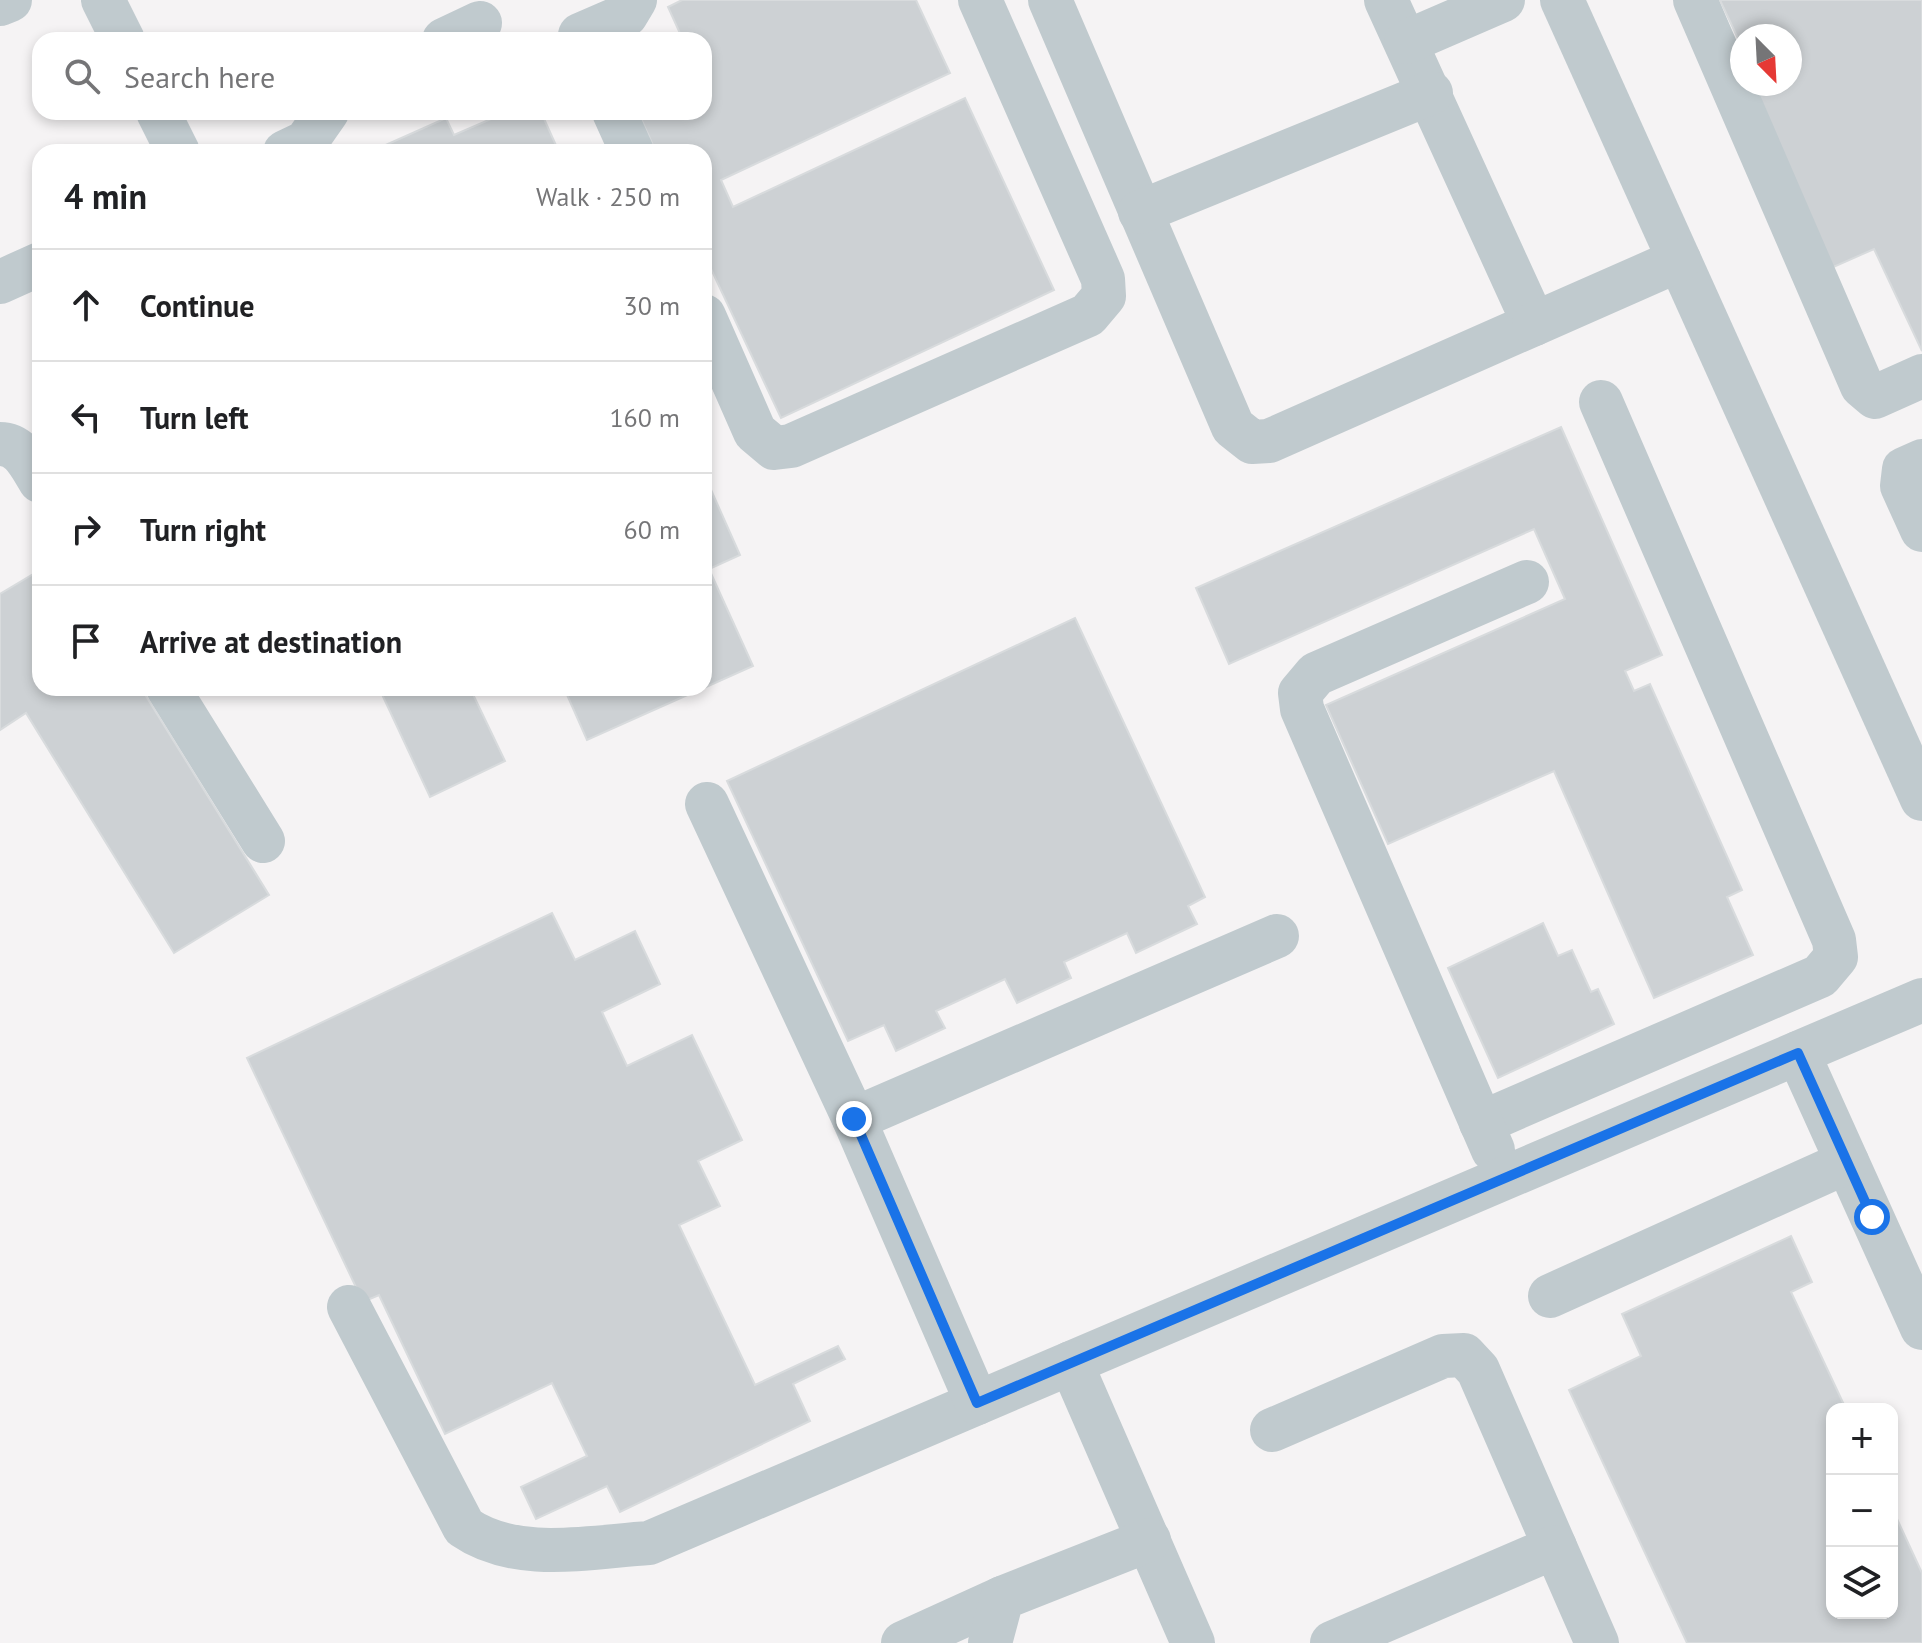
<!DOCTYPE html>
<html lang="en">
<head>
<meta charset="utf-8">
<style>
  body { margin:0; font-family:"PT Sans",sans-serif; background:#f6f6f6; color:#202124 }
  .controls { position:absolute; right:24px; bottom:24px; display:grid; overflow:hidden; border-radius:16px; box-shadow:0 4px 12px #0003 }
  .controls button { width:72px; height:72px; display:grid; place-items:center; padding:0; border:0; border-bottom:2px solid #e0e0e0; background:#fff; color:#202124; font:40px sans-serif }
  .compass { position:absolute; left:1730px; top:24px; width:72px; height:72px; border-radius:50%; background:#fff; box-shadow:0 4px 12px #0003; rotate:156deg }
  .stop { position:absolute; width:24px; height:24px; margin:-18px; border:6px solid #1a73e8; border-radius:50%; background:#fff }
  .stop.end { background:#1a73e8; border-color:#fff; box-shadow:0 2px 8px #0008 }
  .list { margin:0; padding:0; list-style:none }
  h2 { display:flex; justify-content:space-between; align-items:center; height:104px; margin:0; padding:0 32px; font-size:34px }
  h2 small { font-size:26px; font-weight:400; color:#757577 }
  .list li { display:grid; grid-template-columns:52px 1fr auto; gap:24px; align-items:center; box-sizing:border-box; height:112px; padding:0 32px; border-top:2px solid #e0e0e0 }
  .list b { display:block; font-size:30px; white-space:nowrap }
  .list em { font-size:26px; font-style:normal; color:#757577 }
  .icon { flex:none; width:44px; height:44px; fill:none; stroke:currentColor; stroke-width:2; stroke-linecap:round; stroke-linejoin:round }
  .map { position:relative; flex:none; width:1922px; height:1643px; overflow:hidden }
  .search { position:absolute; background:#fff; box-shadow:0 4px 12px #0003; left:32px; top:32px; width:680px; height:88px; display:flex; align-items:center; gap:20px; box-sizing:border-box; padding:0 28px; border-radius:24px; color:#757577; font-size:30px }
  .panel { position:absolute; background:#fff; box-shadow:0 4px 12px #0003; left:32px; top:144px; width:680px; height:552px; border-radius:24px }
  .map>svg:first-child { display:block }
  .building { fill:#cdd1d4; stroke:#d8dbdd; stroke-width:2 }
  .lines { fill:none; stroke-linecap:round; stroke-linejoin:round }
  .minor { stroke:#c0cace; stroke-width:44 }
  .route { stroke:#1a73e8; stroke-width:10 }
</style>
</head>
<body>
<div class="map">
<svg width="1922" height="1643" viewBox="0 0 1922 1643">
  <rect width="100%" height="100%" fill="#f5f3f4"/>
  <!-- building -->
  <g class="building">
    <polygon points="682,0 916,0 950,73 721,180 733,207 965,98 1054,290 781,418 704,254 704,152 656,152 638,112 704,112 704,40 683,40 668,7"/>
    <polygon points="1720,0 1922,0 1922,351 1874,249 1829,269 1746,94 1761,87 1759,84 1790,84 1790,36 1742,36 1742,47"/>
    <polygon points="507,112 541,112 559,152 370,152 446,118 454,135"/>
    <polygon points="1561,427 1662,655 1625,671 1634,691 1650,684 1742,890 1727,897 1753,955 1654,998 1554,771 1388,844 1326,705 1565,599 1534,529 1229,664 1196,588"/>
    <polygon points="704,474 740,555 709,569 753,666 704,688"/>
    <polygon points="40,570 40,688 141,688 269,895 174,953 26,713 0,730 0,594"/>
    <polygon points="1075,618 1205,897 1188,906 1197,924 1136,953 1127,933 1064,962 1071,978 1017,1003 1005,979 936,1011 945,1028 896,1051 884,1025 848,1041 727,781"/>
    <polygon points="379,688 470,688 505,761 430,797"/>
    <polygon points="564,688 703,688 587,740"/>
    <polygon points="552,913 575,960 635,931 660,984 602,1012 627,1066 692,1035 742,1140 698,1161 720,1206 679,1225 755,1385 838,1346 845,1359 793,1384 810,1421 620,1512 607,1486 536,1519 521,1487 587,1456 552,1383 445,1434 379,1295 363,1302 247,1058"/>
    <polygon points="1543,923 1558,956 1572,950 1591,992 1598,989 1614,1024 1498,1078 1448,968"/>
    <polygon points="1791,1236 1812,1282 1791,1292 1846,1409 1832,1409 1832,1613 1892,1613 1892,1508 1922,1573 1922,1643 1687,1643 1569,1390 1641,1356 1622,1314"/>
  </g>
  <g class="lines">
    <!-- minor -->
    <g class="minor">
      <polyline points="103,0 123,40"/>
      <polyline points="1050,0 1233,427 1252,442 1269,441 1534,324 1386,0"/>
      <polyline points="1562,0 1922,799"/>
      <polyline points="1695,0 1862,386 1875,397 1922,376"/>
      <polyline points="0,4 10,0"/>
      <polyline points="580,35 626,15 635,0"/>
      <polyline points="444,40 480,23"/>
      <polyline points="1406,42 1503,0"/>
      <polyline points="158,112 178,152"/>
      <polyline points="614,112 632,152"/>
      <polyline points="285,152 306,142 327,112"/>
      <polyline points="1140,212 1431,93"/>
      <polyline points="0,282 40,264"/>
      <polyline points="704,316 755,432 774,448 791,446 1088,315 1104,296 1103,279 980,0"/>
      <polyline points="1534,324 1679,260"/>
      <path d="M0,444C21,444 30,465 40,481"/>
      <polyline points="1922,461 1904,469 1902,486 1922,530"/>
      <polyline points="168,688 263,841"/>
      <polyline points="707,804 854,1119"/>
      <polyline points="1798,1053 1922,1328"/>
      <polyline points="1481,1123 1820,976 1836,957 1834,940 1601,402"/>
      <polyline points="1493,1150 1302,709 1300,693 1316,674 1527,582"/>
      <polyline points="1550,1296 1847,1162"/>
      <path d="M349,1307L464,1527C516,1563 589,1547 649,1543L1922,1000"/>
      <polyline points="1071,1363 1193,1643"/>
      <polyline points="977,1403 854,1119 1277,936"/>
      <polyline points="1272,1430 1443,1356 1464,1355 1478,1370 1555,1547"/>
      <polyline points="903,1643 1002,1598"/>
      <polyline points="990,1643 1002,1598 1149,1540"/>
      <polyline points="1332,1643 1555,1547 1597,1643"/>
    </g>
  </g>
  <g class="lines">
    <!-- route -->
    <polyline class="route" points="854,1119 977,1403 1798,1053 1872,1217"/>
  </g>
</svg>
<div class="controls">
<button>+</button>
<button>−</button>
<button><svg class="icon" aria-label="layers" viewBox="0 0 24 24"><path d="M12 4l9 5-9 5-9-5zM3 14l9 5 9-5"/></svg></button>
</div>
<svg class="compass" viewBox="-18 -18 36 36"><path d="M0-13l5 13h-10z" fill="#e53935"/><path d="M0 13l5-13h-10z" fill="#757577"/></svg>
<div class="stop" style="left:1872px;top:1217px"></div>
<div class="stop end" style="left:854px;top:1119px"></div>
<div class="search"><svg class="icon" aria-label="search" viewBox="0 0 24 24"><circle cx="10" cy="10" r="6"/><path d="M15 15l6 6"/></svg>Search here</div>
<section class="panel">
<h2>4 min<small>Walk · 250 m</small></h2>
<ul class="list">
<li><svg class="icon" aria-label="ahead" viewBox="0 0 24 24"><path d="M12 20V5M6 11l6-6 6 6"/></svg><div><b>Continue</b></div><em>30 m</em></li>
<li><svg class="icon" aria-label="left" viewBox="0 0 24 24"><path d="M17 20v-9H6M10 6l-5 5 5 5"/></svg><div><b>Turn left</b></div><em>160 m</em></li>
<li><svg class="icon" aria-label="right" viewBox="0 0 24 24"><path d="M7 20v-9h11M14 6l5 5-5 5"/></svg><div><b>Turn right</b></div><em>60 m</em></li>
<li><svg class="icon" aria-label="arrive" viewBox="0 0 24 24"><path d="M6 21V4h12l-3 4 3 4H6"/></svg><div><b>Arrive at destination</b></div></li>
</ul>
</section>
</div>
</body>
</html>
